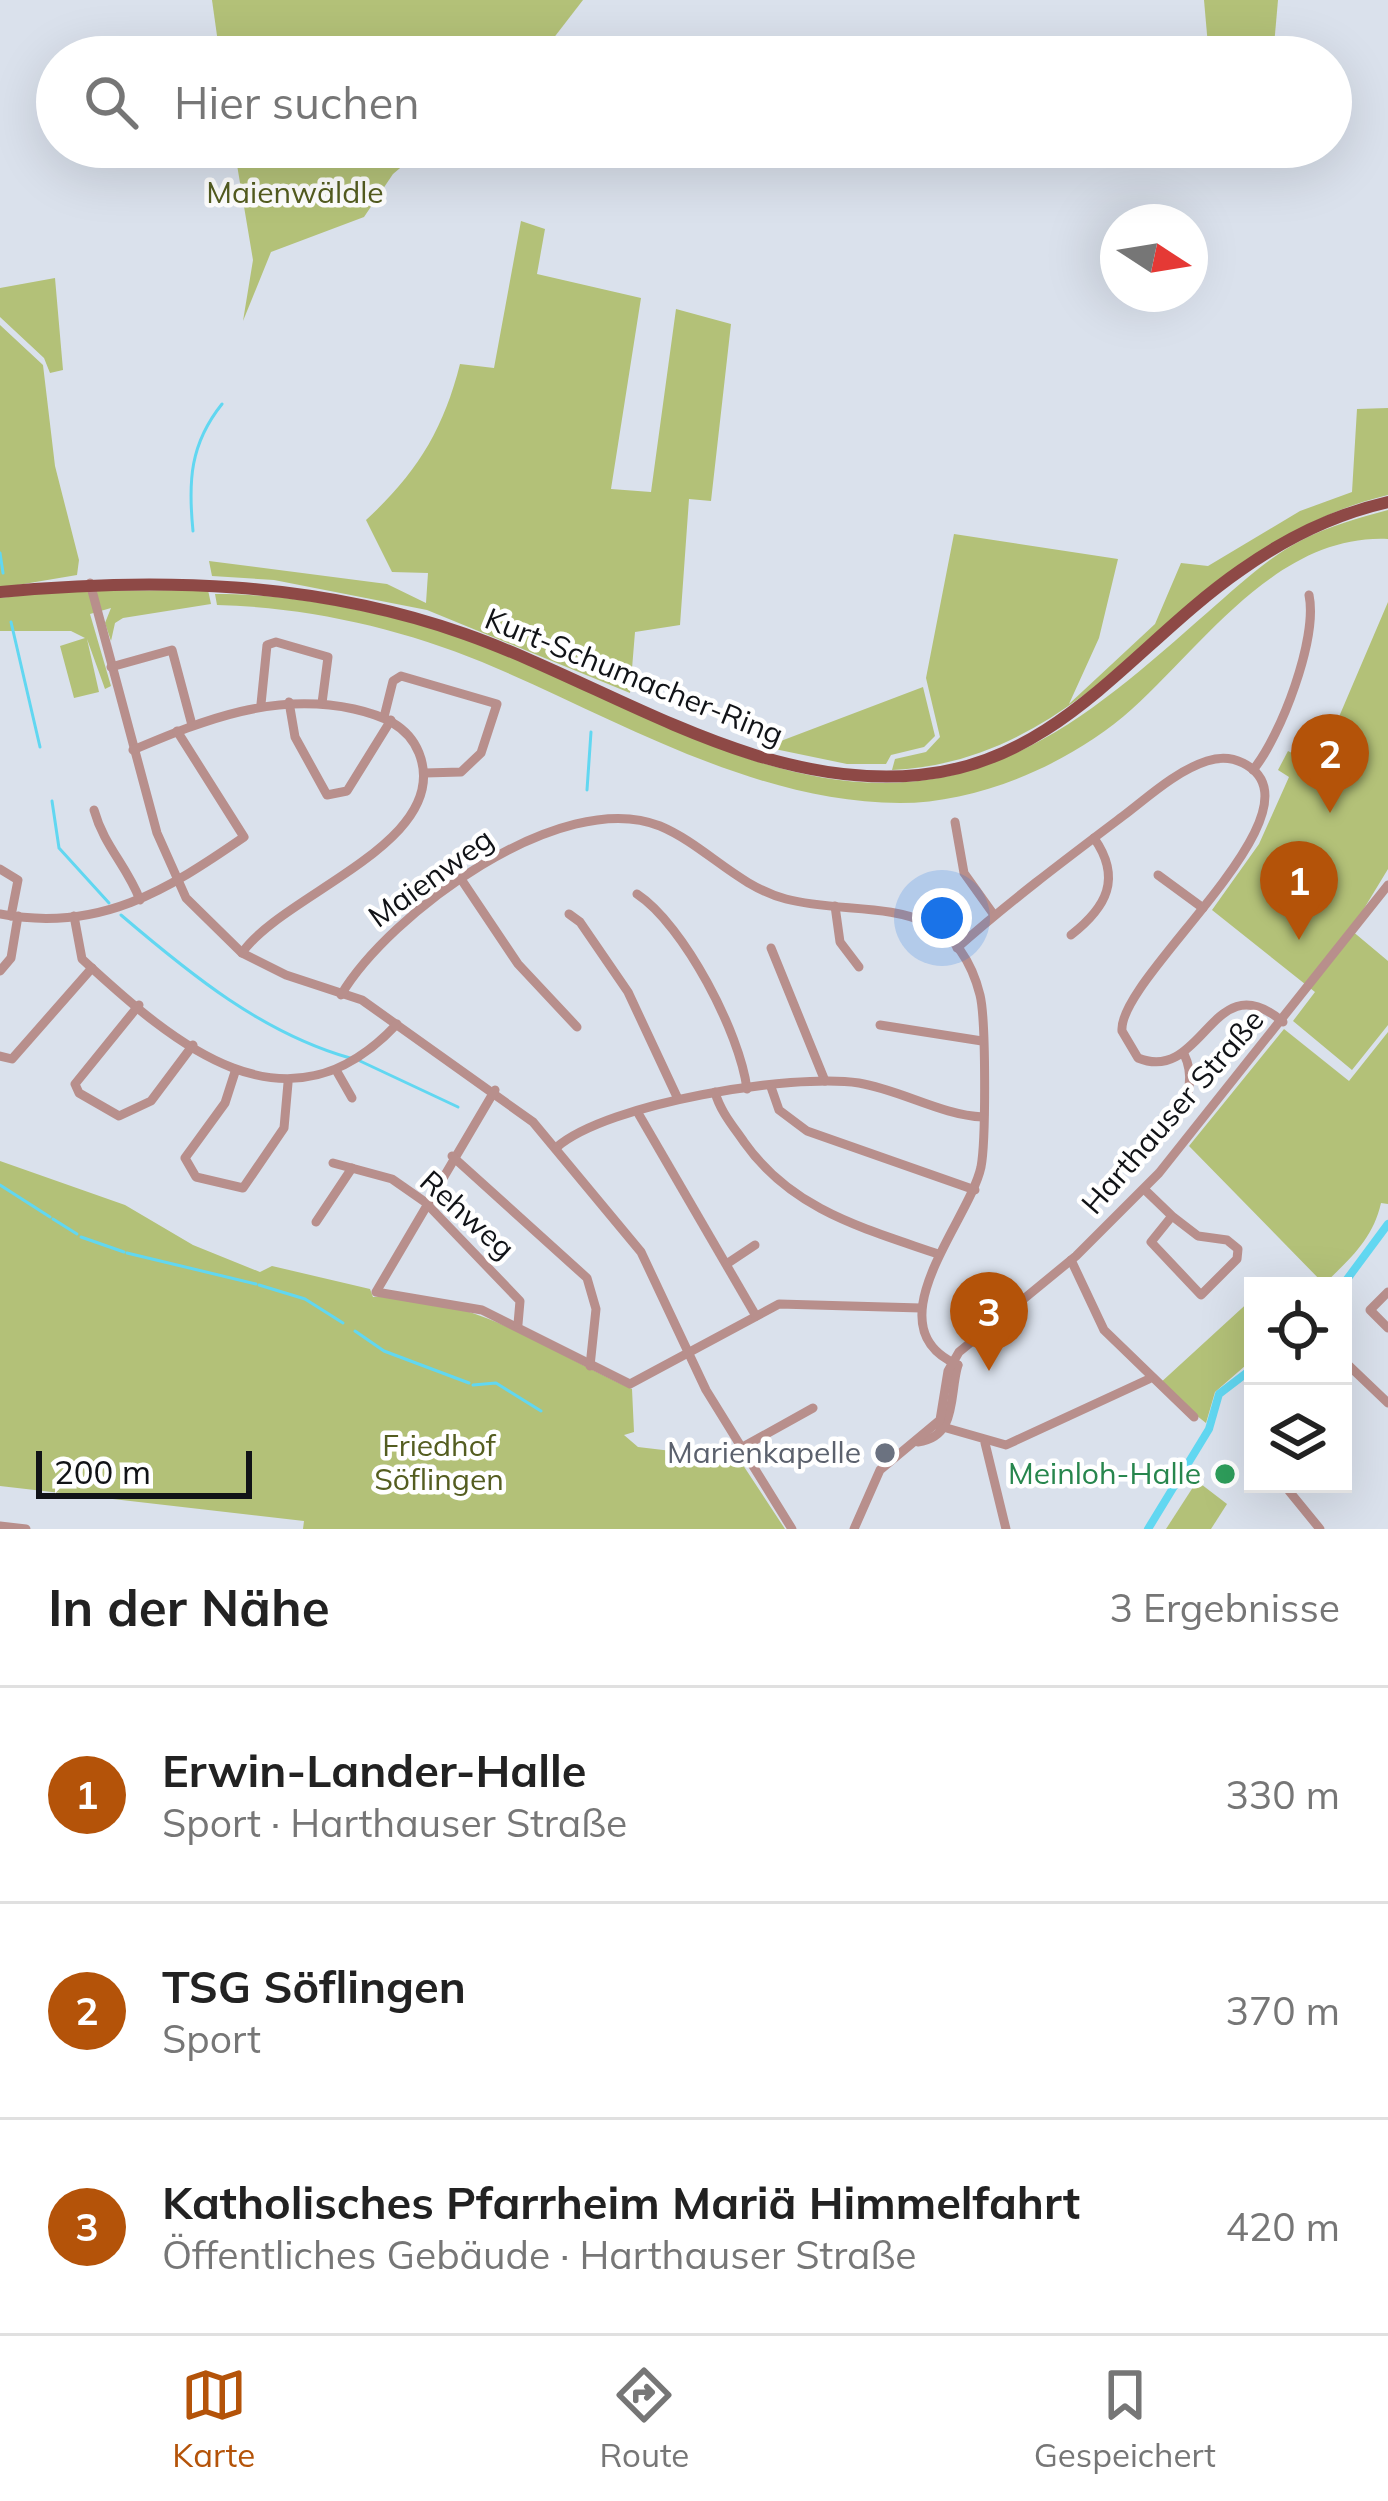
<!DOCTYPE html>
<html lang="de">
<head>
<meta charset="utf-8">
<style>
  body { margin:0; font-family:Mulish,sans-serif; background:#f6f6f6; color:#222 }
  .controls { position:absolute; right:36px; bottom:36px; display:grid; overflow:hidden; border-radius:0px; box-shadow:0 12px 48px #0002 }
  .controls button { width:108px; height:108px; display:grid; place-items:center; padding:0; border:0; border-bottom:3px solid #e0e0e0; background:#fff; color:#222; font:60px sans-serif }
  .compass { position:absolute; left:1100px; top:204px; width:108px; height:108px; border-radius:50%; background:#fff; box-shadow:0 12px 48px #0002; rotate:102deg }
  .scale { position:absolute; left:36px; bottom:30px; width:216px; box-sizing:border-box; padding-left:12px; border:6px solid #111317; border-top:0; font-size:33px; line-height:42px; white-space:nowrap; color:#111317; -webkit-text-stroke:9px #fff; paint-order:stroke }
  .you { position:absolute; left:942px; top:918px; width:42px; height:42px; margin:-30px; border:9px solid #fff; border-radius:50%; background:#1a73e8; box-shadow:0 0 0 18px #1a73e833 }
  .badge { display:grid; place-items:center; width:78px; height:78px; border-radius:50%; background:#b45309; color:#fff; font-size:39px; font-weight:700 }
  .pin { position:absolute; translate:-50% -99px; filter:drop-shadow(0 3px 6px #0008) }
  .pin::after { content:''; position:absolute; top:63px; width:42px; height:36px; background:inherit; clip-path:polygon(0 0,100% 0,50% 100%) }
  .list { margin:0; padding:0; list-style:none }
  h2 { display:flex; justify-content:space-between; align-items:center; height:156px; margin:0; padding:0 48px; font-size:51px }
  h2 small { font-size:39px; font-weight:400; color:#767676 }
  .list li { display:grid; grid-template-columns:78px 1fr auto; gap:36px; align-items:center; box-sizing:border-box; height:216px; padding:0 48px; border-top:3px solid #e0e0e0 }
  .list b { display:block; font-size:45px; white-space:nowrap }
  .list p { margin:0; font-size:39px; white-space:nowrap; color:#767676 }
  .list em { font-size:39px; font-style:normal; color:#767676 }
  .icon { flex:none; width:66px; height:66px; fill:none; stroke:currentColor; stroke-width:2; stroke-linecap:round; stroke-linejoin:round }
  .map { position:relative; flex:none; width:1388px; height:1529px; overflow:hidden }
  .search { position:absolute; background:#fff; box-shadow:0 12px 48px #0002; left:36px; right:36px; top:36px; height:132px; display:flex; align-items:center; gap:30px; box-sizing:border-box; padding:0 42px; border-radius:66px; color:#767676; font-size:45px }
  .sheet { height:804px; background:#fff }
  nav { display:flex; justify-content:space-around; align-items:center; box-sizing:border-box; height:168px; border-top:3px solid #e0e0e0; background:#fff; font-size:33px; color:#767676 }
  nav a { display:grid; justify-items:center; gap:6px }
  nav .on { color:#b45309 }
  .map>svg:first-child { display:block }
  .green { fill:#b3c178 }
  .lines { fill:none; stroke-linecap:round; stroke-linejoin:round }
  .stream { stroke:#61d7f1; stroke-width:3 }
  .canal { stroke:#61d7f1; stroke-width:8 }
  .minor { stroke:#b88f8c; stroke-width:9 }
  .major { stroke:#8e4946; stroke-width:12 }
  .worship-dot { fill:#6b7280; stroke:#fff; stroke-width:4.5 }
  .leisure-dot { fill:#2e9e5b; stroke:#fff; stroke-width:4.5 }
  .labels { text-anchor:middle; stroke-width:9; stroke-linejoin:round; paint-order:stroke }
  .park-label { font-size:30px; fill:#545d20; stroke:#fff }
  .street-label { font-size:30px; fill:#111317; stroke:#fff }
  .worship-label { font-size:30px; fill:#5b616d; stroke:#fff; text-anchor:end }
  .leisure-label { font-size:30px; fill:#27864d; stroke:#fff; text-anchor:end }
</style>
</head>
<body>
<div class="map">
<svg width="1388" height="1529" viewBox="0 0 1388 1529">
  <rect width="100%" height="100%" fill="#dae1ec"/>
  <!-- green -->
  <g class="green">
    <polygon points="212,0 583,0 539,57 220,57"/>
    <polygon points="1204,0 1278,0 1273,57 1209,57"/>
    <polygon points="234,147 425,147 393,174 364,217 271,252 243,321 253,260"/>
    <path d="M521,221L545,229L537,274L641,298L611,489L651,492L676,309L731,324L711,501L689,499L680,625L635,632L630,693L427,610L274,580L212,576L209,561L387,584L426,603L428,573L392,572L366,520C416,474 443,431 460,364L494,368Z"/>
    <polygon points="55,278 63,370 50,373 44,358 0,317 0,288"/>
    <polygon points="0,325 43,365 55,466 79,560 77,575 0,588"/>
    <path d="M1388,408V495C1186,542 1105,760 892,770L895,759L926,752L940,737L926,678L954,534L1118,559L1099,638L1069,704L1155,624L1181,563L1208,566L1300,511L1352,492L1357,409Z"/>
    <path d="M1388,510V539C1278,534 1205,643 1132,709C1073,762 981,803 900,803C751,802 616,718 482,662C400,628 306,607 217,605L215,594C298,594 387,613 466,639C622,692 776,813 949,776C1052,753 1130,680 1208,612C1237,587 1267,558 1302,540C1329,526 1359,518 1388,510Z"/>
    <polygon points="208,590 211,604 123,618 115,623 111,641 105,623 111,608 90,614 111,686 105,689 87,639 99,692 74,698 60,646 85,638 71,631 0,631 0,598 60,591"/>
    <polygon points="1388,602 1388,869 1351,930 1388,961 1388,1025 1352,1070 1293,1021 1315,992 1212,910 1259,844 1289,777 1278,770 1288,751 1318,766"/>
    <polygon points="923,687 935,736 924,747 891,755 886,764 847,764 765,747"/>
    <path d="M1284,1029L1349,1081L1388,1032V1204L1381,1203C1373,1239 1350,1259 1324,1284L1189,1146Z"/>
    <path d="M0,1161L125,1205L193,1245L260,1272L272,1266L370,1289L373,1297C470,1292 548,1351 632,1389L634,1432L624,1435L638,1447L739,1459L785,1529H303L304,1521L0,1486Z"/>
    <polygon points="1253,1298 1253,1359 1215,1392 1206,1423 1158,1385"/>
    <polygon points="1197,1481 1227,1504 1211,1529 1166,1529"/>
  </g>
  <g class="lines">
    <!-- stream -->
    <g class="stream">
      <path d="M193,531C188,481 190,444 222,404"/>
      <polyline points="0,553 3,573"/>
      <polyline points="11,622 40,747"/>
      <polyline points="587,790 591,732"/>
      <polyline points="52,801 59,848 109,903"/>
      <path d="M121,915C190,974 262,1033 350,1058"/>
      <polyline points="360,1061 458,1107"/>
      <polyline points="0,1185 50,1217"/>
      <polyline points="53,1219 77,1234"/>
      <polyline points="81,1237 124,1252"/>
      <polyline points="127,1253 256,1284"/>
      <polyline points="259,1285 305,1299 343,1323"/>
      <polyline points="355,1331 384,1351 469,1383"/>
      <polyline points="473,1385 496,1383 541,1411"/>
    </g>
    <!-- canal -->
    <g class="canal">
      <polyline points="1342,1286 1388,1224"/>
      <polyline points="1148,1529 1209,1429 1219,1394 1253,1368"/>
    </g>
    <!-- minor -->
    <g class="minor">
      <polyline points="90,583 157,833 186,898 242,953 286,975 362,1000 533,1122 641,1252 706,1390 792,1529"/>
      <polyline points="111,667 172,650 192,725"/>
      <polyline points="289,702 295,737 327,795 347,791 391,720"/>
      <polyline points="261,704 267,645 276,642 328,657 322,703"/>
      <polyline points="384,717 393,681 401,676 497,704 481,753 461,772 425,773"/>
      <path d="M133,750C206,719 274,692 354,709C381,715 408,725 419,753C454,842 282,894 242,953"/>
      <path d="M1253,770C1281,736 1318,638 1309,595"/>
      <path d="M94,810C104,846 127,866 140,900"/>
      <polyline points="955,822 964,873 994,915"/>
      <polyline points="0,869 18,880 11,916"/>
      <polyline points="1158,875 1203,908"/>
      <polyline points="463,882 518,964 577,1027"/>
      <path d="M637,894C684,925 740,1033 747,1089"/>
      <polyline points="835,906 840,942 859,967"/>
      <path d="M0,914C100,933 167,890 244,837L177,731"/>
      <polyline points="569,914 580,922 628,992 678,1099"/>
      <path d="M74,916L82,959C175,1045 287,1142 397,1024"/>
      <path d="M1071,935C1107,907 1122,878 1094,838"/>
      <polyline points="771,948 825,1081"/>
      <path d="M957,948C1010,901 1066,859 1123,816C1148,797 1176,771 1207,761C1219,757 1231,757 1243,763C1333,808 1117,977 1122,1031L1138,1058C1204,1085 1212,961 1283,1022"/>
      <polyline points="0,971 11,958 18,916"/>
      <path d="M341,995C389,914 561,786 660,826C705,845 737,886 786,899C863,919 953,888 980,995C986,1019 986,1141 981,1167C969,1222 870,1327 958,1365"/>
      <polyline points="139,1005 75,1084 79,1093 119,1116 151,1101 193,1045"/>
      <polyline points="880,1025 982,1041"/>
      <polyline points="0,1056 12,1059 92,968"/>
      <polyline points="336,1070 352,1098"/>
      <polyline points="235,1072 225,1103 185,1158 196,1177 243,1188 284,1128 288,1083"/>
      <polyline points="771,1087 779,1110 807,1131 975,1190"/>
      <polyline points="495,1090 376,1292 482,1310 630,1384 779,1304 921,1308"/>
      <path d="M715,1092C720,1111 733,1126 744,1142C792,1210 863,1228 938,1254"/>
      <polyline points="638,1113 756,1316"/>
      <path d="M557,1147C608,1103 792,1073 859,1083C901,1090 941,1115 983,1117"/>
      <polyline points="452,1156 587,1278 596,1309 590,1366"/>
      <polyline points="333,1163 392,1179 425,1202 520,1301 518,1324"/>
      <path d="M1126,1166C1162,1145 1205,1097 1184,1054"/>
      <polyline points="1144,1189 1172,1216 1151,1242 1201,1295 1237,1259 1238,1249 1227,1240 1198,1236 1172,1216"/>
      <polyline points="316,1222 352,1168"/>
      <polyline points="1071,1260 1104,1330 1194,1417"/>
      <polyline points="728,1263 755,1245"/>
      <polyline points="1388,1292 1370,1310 1388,1328"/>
      <polyline points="1343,1360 1388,1403"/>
      <polyline points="936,1425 1006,1445 1149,1379"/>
      <path d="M918,1442C958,1437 949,1394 958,1365"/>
      <polyline points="985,1443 1006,1529"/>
      <polyline points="741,1448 813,1408"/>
      <polyline points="1289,1491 1320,1529"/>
      <polyline points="0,1526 26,1529"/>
      <polyline points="854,1529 880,1470 940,1420 948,1371 959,1352 1076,1256 1159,1173 1388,885"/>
    </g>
    <!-- major -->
    <path class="major" d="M0,592C157,577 315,581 465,634C612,686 757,791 919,775C1060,762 1134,644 1241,570C1286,538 1335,514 1388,502"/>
  </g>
  <!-- markers -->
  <circle class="worship-dot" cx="885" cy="1453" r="12"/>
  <circle class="leisure-dot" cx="1225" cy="1474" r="12"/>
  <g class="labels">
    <!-- park labels -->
    <g class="park-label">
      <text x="295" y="203">Maienwäldle</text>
      <text x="439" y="1456">Friedhof<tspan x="439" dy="34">Söflingen</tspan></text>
    </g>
    <!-- street labels -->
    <g class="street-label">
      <text transform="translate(634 677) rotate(22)" y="10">Kurt-Schumacher-Ring</text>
      <text transform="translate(431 878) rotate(-36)" y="10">Maienweg</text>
      <text transform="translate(1173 1112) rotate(-49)" y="10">Harthauser Straße</text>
      <text transform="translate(467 1215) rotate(42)" y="10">Rehweg</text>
    </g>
    <!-- worship labels -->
    <g class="worship-label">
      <text x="861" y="1463">Marienkapelle</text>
    </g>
    <!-- leisure labels -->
    <g class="leisure-label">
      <text x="1201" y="1484">Meinloh-Halle</text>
    </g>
  </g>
</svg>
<div class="controls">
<button><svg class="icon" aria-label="locate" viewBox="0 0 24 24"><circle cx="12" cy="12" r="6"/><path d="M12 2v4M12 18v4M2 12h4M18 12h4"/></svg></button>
<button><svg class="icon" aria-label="layers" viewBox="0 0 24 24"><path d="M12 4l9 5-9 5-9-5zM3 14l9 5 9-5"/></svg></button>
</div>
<svg class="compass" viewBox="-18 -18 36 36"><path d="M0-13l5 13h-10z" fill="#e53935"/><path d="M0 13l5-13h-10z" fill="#767676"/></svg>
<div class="scale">200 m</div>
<div class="you"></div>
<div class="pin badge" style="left:1299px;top:940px">1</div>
<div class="pin badge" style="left:1330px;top:813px">2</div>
<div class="pin badge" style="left:989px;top:1371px">3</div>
<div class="search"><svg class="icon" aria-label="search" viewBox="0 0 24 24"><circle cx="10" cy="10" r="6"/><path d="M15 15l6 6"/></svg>Hier suchen</div>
</div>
<section class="sheet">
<h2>In der Nähe<small>3 Ergebnisse</small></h2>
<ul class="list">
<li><span class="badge">1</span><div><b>Erwin-Lander-Halle</b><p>Sport · Harthauser Straße</p></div><em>330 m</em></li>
<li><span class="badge">2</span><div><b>TSG Söflingen</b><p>Sport</p></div><em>370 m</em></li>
<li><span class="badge">3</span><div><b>Katholisches Pfarrheim Mariä Himmelfahrt</b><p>Öffentliches Gebäude · Harthauser Straße</p></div><em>420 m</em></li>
</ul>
</section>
<nav>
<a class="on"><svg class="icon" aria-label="map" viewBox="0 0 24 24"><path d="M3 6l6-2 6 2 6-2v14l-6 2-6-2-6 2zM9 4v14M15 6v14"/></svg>Karte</a>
<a><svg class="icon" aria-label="directions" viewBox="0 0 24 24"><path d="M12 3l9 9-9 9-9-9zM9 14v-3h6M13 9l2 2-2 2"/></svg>Route</a>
<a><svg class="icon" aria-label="saved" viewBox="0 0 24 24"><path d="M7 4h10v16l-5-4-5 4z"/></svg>Gespeichert</a>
</nav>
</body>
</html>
